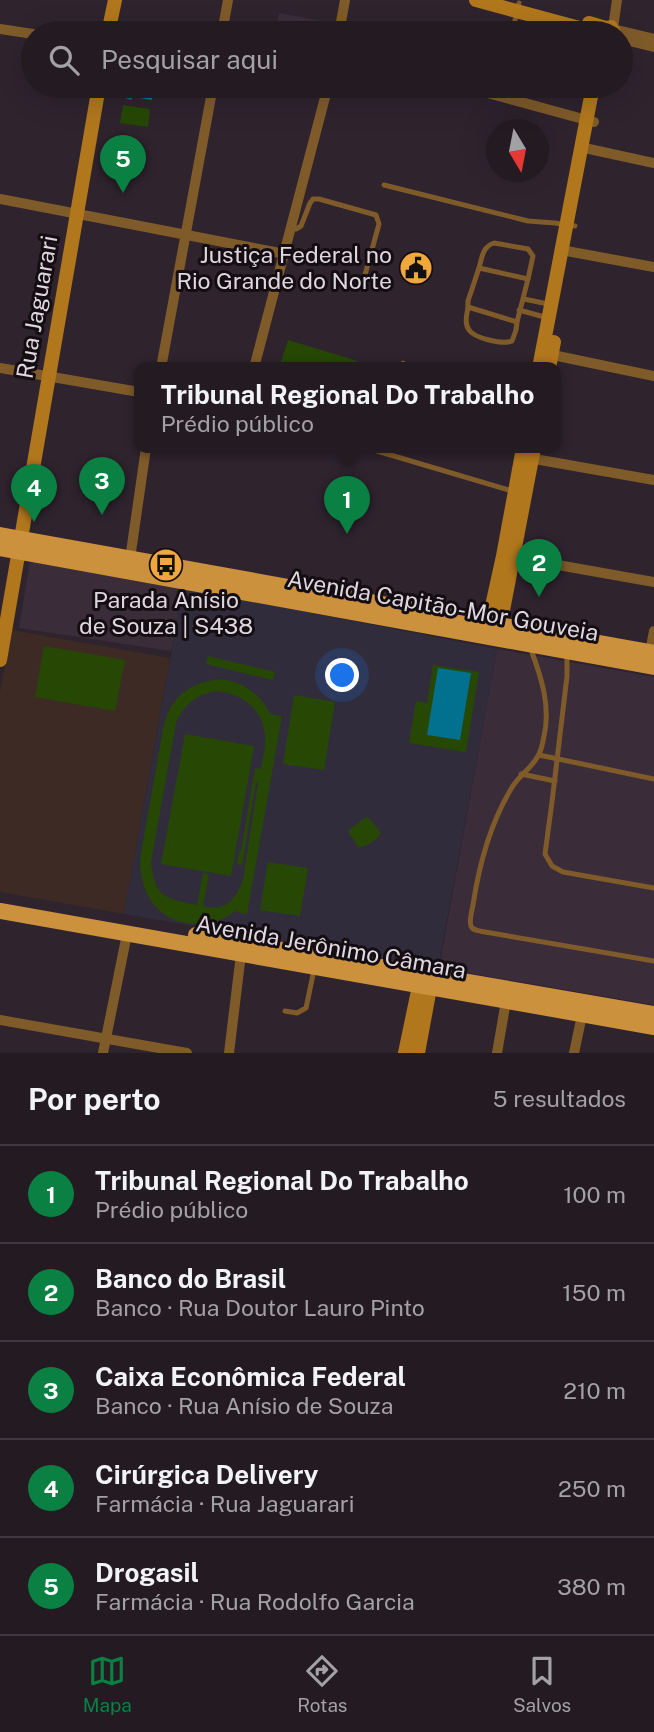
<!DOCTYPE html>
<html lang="pt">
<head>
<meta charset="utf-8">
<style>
  body { margin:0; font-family:"Public Sans",sans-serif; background:#2b232a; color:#f1f3f6 }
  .compass { position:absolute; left:486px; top:119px; width:63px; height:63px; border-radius:50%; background:#231a22; box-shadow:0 7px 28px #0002; rotate:170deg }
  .you { position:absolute; left:343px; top:676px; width:24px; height:24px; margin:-18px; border:5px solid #fff; border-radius:50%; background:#1a73e8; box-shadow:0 0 0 10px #1a73e833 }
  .badge { display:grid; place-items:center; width:46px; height:46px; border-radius:50%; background:#0b8043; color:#fff; font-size:23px; font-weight:700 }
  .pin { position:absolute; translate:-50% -58px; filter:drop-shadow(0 2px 4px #0008) }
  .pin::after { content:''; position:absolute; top:37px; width:24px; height:21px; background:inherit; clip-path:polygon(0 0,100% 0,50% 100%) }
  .popup { position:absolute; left:134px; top:362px; width:427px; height:91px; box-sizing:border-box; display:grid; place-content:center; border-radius:14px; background:#231a22; filter:drop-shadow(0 2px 5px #0005); font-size:23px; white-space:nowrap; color:#a3a1a5 }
  .popup b { font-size:26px; color:#f1f3f6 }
  .popup::after { content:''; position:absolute; left:50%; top:100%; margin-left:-14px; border:14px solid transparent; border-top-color:#231a22 }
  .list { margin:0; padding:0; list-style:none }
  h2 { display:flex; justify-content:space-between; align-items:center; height:91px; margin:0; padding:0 28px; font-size:30px }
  h2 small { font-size:23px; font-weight:400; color:#a3a1a5 }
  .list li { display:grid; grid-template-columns:46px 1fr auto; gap:21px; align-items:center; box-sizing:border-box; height:98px; padding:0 28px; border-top:2px solid #403840 }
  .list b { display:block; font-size:26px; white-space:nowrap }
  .list p { margin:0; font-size:23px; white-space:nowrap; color:#a3a1a5 }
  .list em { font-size:23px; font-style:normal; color:#a3a1a5 }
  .icon { flex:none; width:38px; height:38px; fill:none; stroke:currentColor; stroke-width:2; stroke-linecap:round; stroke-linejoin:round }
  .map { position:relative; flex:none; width:654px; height:1053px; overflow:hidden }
  .search { position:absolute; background:#231a22; box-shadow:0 7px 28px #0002; left:21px; right:21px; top:21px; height:77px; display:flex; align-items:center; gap:18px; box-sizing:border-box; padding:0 24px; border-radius:38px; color:#a3a1a5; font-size:26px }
  .sheet { height:581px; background:#231a22 }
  nav { display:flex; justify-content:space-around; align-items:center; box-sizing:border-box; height:98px; border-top:2px solid #403840; background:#231a22; font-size:19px; color:#a3a1a5 }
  nav a { display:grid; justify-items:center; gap:4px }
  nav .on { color:#0b8043 }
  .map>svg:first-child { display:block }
  .built { fill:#3b2c3a }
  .industrial { fill:#3d2a25 }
  .education { fill:#312c3c }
  .green { fill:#264804; fill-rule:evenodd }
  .water { fill:#02718f }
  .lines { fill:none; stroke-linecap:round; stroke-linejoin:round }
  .lane { stroke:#7f5b2a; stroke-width:5 }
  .street { stroke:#7f5b2a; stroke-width:10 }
  .secondary { stroke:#b1771c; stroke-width:14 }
  .primary { stroke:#cc913d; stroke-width:16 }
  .labels { text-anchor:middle; stroke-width:6; stroke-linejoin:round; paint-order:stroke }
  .poi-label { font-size:23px; fill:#dfd7de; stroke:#140e13; text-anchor:end }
  .street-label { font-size:23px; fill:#dfd7de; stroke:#140e13 }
</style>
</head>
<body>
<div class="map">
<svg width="654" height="1053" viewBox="0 0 654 1053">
  <rect width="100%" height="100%" fill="#2f232e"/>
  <!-- built -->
  <g class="built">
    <polygon points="279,13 333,23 331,33 275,33"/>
    <polygon points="30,561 183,588 171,651 19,628"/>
    <polygon points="497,649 654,677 654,1005 439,968"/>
  </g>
  <!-- industrial -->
  <polygon class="industrial" points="11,630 170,658 124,914 0,892 0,692"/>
  <!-- education -->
  <polygon class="education" points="183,588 497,649 438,968 124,914"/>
  <!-- green -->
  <g class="green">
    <polygon points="123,105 150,109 148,127 120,123"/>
    <polygon points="288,340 371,365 370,368 279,368"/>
    <polygon points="44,646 125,660 115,711 35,697"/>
    <polygon points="208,656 275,672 273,680 206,664"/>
    <polygon points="433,665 479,672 466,752 409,743 416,701 427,703"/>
    <path d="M220,679C243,682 259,692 270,714L282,716L247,914L237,912L236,910C226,919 215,923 201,924C160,925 140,897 140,859L163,729C170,697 188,683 220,679ZM217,691C247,694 268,715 265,746C264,753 262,761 261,769L255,768L241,851H239L237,864L242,865L256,782H258L259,777L243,880C235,900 226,912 203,906L209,874L203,873L197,905C165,898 155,899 151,862L176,723C184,704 197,694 217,691Z"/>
    <polygon points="294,695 335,702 324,770 283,764"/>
    <polygon points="185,734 254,746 231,876 161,864"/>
    <path d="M366,817H368L381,833C378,839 366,848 358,847L348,831Z"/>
    <polygon points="268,862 308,868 300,916 260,910"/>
  </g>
  <!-- water -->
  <g class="water">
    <polygon points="152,86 173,86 172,89 158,86 153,90 152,100 133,97 131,100 125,98 126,92 138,94 139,90 145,91 146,96 149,95"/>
    <polygon points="438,668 471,673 460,740 427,735"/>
  </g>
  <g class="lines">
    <!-- lane -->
    <g class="lane">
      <polyline points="514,25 519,3"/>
      <polyline points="384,185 528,221 555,223 575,226"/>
      <polyline points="291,228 296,229 301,226 310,203 313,199 319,199 376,215 379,224 363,282"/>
      <polygon points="479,268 528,279 517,322 468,307 468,301"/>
      <path d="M479,268C482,258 482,247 494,243L528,249L533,256L528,279"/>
      <polyline points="524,299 548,304"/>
      <path d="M468,307C467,314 464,323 469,330C474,338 503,345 512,341L516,330L517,322"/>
      <polyline points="519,310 548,318"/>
      <polyline points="401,368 403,363"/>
      <polyline points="367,448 512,491"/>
      <path d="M530,647C541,676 551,706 544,736C543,742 541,751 538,756C531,769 518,776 511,789C490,824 479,865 473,905C472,910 469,921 471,926C473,931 480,931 485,932L654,961"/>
      <polyline points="567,652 567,676 552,802 545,854 552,866 563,872 654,888"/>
      <polyline points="539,755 654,779"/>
      <polyline points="521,774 555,781"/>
      <polyline points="285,1011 297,1013 306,1008 314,970"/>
    </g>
    <!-- street -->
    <g class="street">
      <polyline points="613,28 617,0"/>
      <polyline points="0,29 33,34"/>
      <polyline points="613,29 654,39"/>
      <polyline points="222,33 228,0"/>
      <polyline points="339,33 345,0"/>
      <polyline points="621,39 654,47"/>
      <polyline points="462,86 594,122"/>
      <polyline points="580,147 654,163"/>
      <polyline points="0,199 285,254"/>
      <polyline points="561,250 654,267"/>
      <polyline points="548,354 654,376"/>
      <polyline points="0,368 139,392"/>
      <polyline points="161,368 213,86"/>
      <polyline points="254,368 328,86"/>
      <polyline points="529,458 654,480"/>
      <polyline points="507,556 654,582"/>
      <polyline points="130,559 146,448"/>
      <polyline points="650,652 654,631"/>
      <polyline points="0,1020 187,1053"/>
      <polyline points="103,1053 127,934"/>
      <polyline points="229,1053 241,954"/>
      <polyline points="497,1053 506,1001"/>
      <polyline points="574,1053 582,1015"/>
    </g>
    <!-- secondary -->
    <g class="secondary">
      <polyline points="476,0 598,33"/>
      <polyline points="589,23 606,28 611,27 614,33"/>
      <polyline points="108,33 115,0"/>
      <polyline points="539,368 593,86"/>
      <polyline points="549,368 554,342"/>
      <polyline points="488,624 503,556 523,448"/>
      <polyline points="500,626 534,448"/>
      <polyline points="0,660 99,86"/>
      <polyline points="405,1053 419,986"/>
      <polyline points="418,1053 430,988"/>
    </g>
    <!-- primary -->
    <g class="primary">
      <polyline points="0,535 654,653"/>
      <polyline points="0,548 654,667"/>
      <polyline points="0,911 654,1027"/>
      <polyline points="196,935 654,1014"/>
    </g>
  </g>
  <!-- icons -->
  <defs>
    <symbol id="civic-disc" viewBox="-11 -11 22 22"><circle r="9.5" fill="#efa73e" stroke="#140e13"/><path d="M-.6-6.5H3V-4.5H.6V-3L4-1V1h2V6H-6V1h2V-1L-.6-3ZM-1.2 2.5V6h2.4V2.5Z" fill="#111"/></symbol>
    <symbol id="bus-disc" viewBox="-11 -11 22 22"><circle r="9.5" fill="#efa73e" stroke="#140e13"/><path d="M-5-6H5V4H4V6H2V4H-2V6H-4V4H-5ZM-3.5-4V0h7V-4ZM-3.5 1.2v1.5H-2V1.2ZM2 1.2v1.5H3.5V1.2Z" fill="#111"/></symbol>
  </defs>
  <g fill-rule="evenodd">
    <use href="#civic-disc" x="397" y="249" width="38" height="38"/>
    <use href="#bus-disc" x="147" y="546" width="38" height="38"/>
  </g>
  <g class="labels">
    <!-- poi labels -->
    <g class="poi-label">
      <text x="392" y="263">Justiça Federal no<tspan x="392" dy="26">Rio Grande do Norte</tspan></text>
      <text x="166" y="608" text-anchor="middle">Parada Anísio<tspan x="166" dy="26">de Souza | S438</tspan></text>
    </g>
    <!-- street labels -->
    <g class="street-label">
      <text transform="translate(37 307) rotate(-80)" y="8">Rua Jaguarari</text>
      <text transform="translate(443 606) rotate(10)" y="8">Avenida Capitão-Mor Gouveia</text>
      <text transform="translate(331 947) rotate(10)" y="8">Avenida Jerônimo Câmara</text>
    </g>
  </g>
</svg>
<svg class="compass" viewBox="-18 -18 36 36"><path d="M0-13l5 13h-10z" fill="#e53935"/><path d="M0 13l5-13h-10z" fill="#a3a1a5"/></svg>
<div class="you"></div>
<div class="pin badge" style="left:347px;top:534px">1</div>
<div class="popup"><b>Tribunal Regional Do Trabalho</b>Prédio público</div>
<div class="pin badge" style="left:539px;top:597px">2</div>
<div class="pin badge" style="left:102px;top:515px">3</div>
<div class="pin badge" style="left:34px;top:522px">4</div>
<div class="pin badge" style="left:123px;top:193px">5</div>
<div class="search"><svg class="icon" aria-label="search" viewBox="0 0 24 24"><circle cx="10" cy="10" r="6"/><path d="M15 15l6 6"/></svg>Pesquisar aqui</div>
</div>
<section class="sheet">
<h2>Por perto<small>5 resultados</small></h2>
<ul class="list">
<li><span class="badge">1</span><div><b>Tribunal Regional Do Trabalho</b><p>Prédio público</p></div><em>100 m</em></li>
<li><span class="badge">2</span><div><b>Banco do Brasil</b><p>Banco · Rua Doutor Lauro Pinto</p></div><em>150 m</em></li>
<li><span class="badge">3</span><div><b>Caixa Econômica Federal</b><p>Banco · Rua Anísio de Souza</p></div><em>210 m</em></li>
<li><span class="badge">4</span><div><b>Cirúrgica Delivery</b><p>Farmácia · Rua Jaguarari</p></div><em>250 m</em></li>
<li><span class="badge">5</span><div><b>Drogasil</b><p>Farmácia · Rua Rodolfo Garcia</p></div><em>380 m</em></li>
</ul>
</section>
<nav>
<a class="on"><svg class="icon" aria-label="map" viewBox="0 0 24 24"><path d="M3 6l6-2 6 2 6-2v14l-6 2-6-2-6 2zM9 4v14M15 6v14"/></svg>Mapa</a>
<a><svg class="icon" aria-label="directions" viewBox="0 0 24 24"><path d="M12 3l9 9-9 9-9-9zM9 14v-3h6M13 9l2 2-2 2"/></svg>Rotas</a>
<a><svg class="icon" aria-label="saved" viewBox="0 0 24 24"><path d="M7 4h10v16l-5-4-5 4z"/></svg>Salvos</a>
</nav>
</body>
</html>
